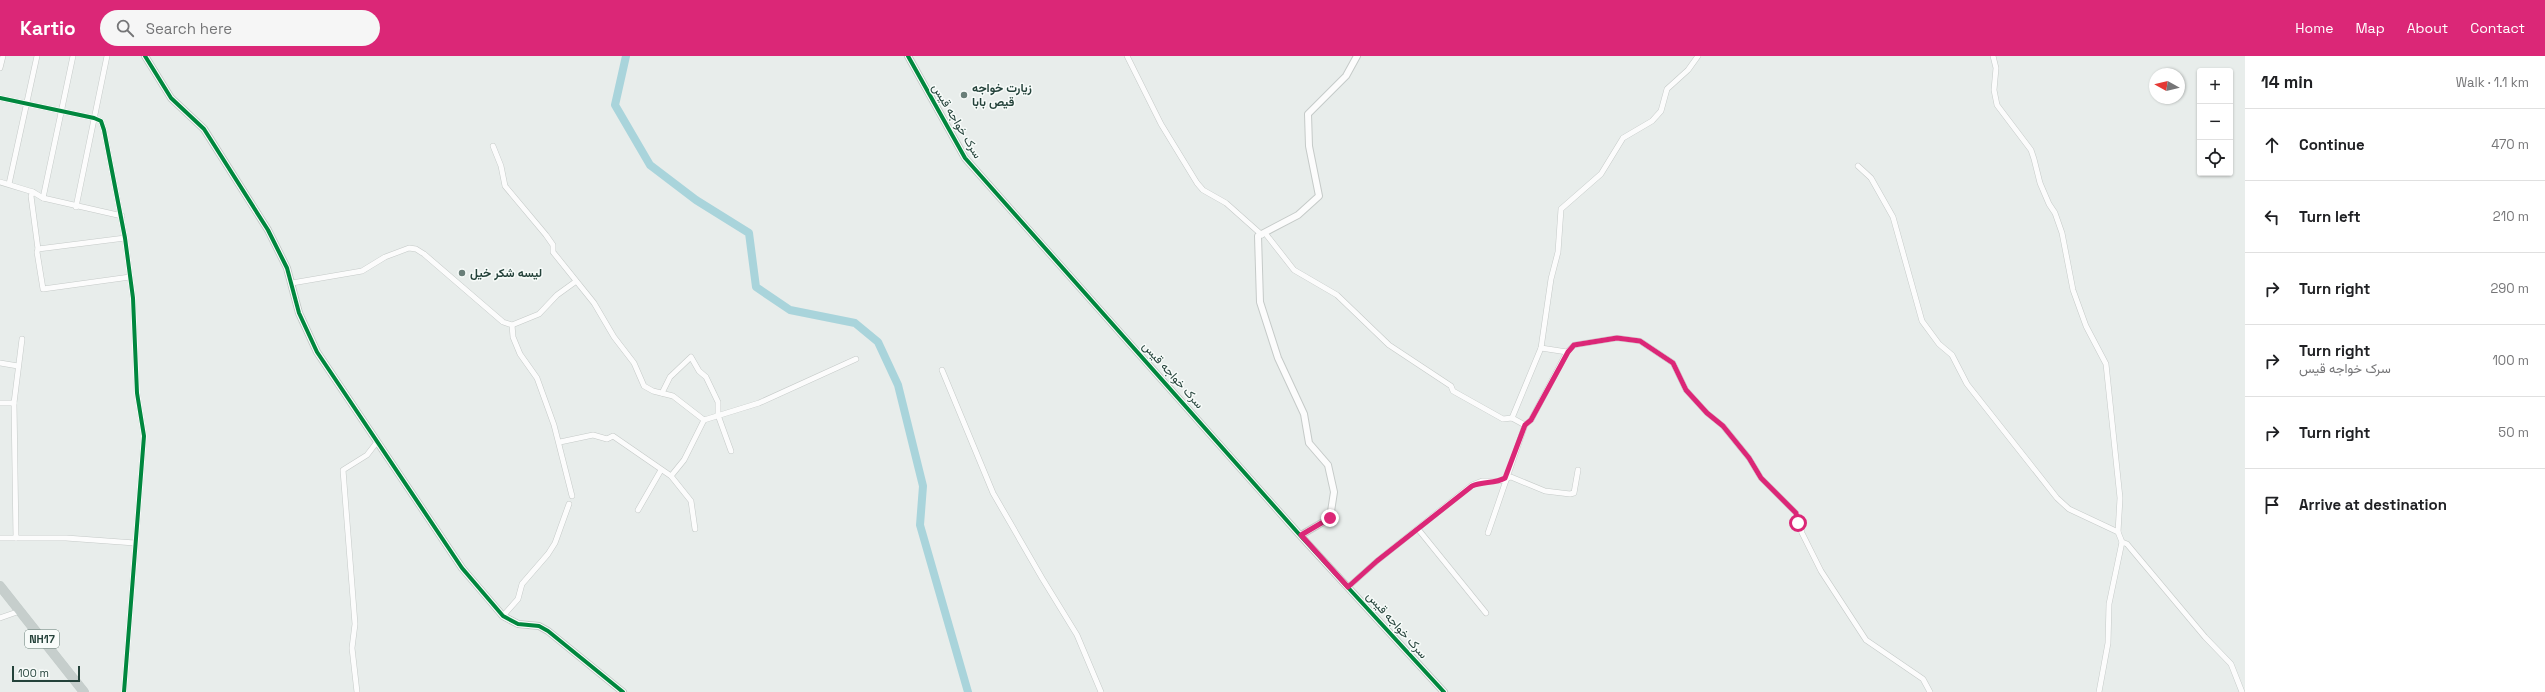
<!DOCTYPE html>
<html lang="en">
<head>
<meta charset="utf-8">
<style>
  body { margin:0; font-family:"Space Grotesk",Vazirmatn,sans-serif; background:#f6f6f6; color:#202124 }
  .controls { position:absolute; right:12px; top:12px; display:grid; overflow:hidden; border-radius:4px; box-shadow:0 1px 3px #0004 }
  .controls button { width:36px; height:36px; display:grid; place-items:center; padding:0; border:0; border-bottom:1px solid #e0e0e0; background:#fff; color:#202124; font:20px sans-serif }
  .compass { position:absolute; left:2149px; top:12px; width:36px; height:36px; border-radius:50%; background:#fff; box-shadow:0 1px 3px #0004; rotate:278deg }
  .scale { position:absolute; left:12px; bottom:10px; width:68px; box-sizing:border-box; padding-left:4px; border:2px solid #24423a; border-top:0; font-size:11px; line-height:14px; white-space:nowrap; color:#24423a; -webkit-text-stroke:3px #f7fbf9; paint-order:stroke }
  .stop { position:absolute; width:12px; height:12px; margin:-9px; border:3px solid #db2777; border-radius:50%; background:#fff }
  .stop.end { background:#db2777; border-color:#fff; box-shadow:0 1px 4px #0008 }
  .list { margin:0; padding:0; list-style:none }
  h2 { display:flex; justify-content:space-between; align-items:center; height:52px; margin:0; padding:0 16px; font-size:17px }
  h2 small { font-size:13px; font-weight:400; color:#757577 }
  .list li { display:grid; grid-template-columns:26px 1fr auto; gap:12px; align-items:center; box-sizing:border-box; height:72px; padding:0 16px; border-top:1px solid #e0e0e0 }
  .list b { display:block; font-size:15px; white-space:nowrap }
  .list p { margin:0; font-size:13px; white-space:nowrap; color:#757577 }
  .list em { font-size:13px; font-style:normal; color:#757577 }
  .icon { flex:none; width:22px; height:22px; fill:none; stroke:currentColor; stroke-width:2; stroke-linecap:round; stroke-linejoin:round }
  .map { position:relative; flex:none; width:2245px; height:636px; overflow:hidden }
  header { display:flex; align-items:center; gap:24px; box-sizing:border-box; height:56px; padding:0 20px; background:#db2777; color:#fff }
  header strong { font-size:19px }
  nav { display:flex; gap:22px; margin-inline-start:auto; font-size:14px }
  .search { width:280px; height:36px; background:#f6f6f6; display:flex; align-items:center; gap:10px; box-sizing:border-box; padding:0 14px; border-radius:22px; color:#757577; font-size:15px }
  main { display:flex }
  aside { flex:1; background:#fff }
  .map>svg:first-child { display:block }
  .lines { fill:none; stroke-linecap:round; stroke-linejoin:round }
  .river { stroke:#a9d4db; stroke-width:8 }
  .minor-casing { stroke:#c5cac8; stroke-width:6 }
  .tertiary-casing { stroke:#c5cac8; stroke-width:8 }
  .trunk-casing { stroke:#c3ccc9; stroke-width:10 }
  .minor { stroke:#fcfcfc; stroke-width:5 }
  .tertiary { stroke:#fcfcfc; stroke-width:6 }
  .trunk { stroke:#c6cecc; stroke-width:9 }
  .cycleway-casing { stroke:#f7fbf9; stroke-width:6 }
  .cycleway { stroke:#00873e; stroke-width:4 }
  .route { stroke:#db2777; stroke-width:5 }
  .poi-dot { fill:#697e78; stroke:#f7fbf9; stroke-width:1.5 }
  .labels { text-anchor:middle; stroke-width:3; stroke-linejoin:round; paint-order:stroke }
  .shield { fill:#f7fbf9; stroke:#637a73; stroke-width:1 }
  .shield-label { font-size:11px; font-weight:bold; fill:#24423a }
  .poi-label { font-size:12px; font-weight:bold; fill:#24423a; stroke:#f7fbf9; text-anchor:start }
  .street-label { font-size:12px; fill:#24423a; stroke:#f7fbf9 }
</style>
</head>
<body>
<header>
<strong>Kartio</strong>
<div class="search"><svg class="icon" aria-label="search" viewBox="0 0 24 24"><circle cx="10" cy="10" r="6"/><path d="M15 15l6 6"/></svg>Search here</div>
<nav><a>Home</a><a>Map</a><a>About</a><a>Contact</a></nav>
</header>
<main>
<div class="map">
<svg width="2245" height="636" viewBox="0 0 2245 636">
  <rect width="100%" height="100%" fill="#e8edeb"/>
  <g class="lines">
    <!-- river -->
    <polyline class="river" points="626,0 615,49 650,109 696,144 749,177 756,231 790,254 855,267 878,286 898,329 923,430 920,469 968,636"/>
    <defs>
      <g id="minor">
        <polyline points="1127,0 1161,68 1197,127 1203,134 1226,147 1262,179"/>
        <polyline points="1993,0 1996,12 1994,34 1997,49 2031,94 2034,103 2040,127 2049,148 2055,157 2062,177 2073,234 2086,270 2106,308 2120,442 2118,476 2122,486 2109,548 2108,587 2099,636"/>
        <polyline points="0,12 3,0"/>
        <polyline points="0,42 94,62 101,65 104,74 125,182 133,242 137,337 144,380 124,636"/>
        <polyline points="493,90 501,110 505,130 546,179 553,189 553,196 594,247 614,281 634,307 644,330 653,335 673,340 704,364 759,347 856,303"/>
        <polyline points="1858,110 1871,122 1893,161 1922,265 1939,288 1952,299 1967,328 2057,442 2069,453 2118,476"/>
        <polyline points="0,126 33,136 43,142 122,160"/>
        <polyline points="9,128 37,0"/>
        <polyline points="33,136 31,140 38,193"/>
        <polyline points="43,142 73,0"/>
        <polyline points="76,151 107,0"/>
        <polyline points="1265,177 1294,214 1337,239 1389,289 1451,330 1453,335 1503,363 1512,362 1525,369"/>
        <polyline points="125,182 38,193 37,196 43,233 130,221"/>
        <polyline points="292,227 362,215 385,201 409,192 416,193 424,198 503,266 512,269 513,281 520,298 537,322 554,369 572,440"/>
        <polyline points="512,269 539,258 557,239 575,226"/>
        <polyline points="1541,292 1567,296 1574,289 1617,282 1640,285 1673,307 1686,334 1707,357 1723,370 1749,402 1761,422 1796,457 1802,477 1821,515 1866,584 1923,623 1930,636"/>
        <polyline points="0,307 18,310"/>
        <polyline points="942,314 993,437 1042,522 1077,579 1101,636"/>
        <polyline points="662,337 670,321 691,301 699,315 706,321 718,346 718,359 731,395"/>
        <polyline points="0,347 14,347"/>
        <polyline points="1512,362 1541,292 1551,223 1558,196 1561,153 1601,118 1623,82 1652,65 1661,55 1667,33 1688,14 1698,0"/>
        <polyline points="560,386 593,379 607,383 613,380 671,420 691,445 695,473"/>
        <polyline points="671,420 684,404 704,364"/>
        <polyline points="638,454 661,414"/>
        <polyline points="1418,473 1486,557"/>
        <polyline points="1488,477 1525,369 1531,364 1567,296"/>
        <polyline points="0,482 66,482 135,487"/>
        <polyline points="16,482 14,347 22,283"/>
        <polyline points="2122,486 2127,488 2205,581 2231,608 2242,636"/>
        <polyline points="1348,531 1377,505 1472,429 1482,425 1500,425 1511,421 1545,435 1570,438 1574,437 1578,414"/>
        <polyline points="503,560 518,543 522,528 548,498 555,487 569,448"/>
        <polyline points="0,562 20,555"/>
        <polyline points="357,636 352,592 355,568 343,414 367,399 377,386"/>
      </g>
      <g id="tertiary">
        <polyline points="145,0 171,42 204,73 268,174 287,212 299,257 317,296 462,512 503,560 518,568 539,570 548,575 623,636"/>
        <polyline points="908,0 965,102 1298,477 1444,636"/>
        <polyline points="1301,479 1330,462 1334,436 1328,409 1309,387 1304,358 1278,302 1260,246 1258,180 1298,159 1319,140 1309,90 1308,58 1346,20 1357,0"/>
      </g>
      <polyline id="trunk" points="0,530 84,636"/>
    </defs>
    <!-- minor casing -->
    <use href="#minor" class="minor-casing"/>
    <!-- tertiary casing -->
    <use href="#tertiary" class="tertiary-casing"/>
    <!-- trunk casing -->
    <use href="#trunk" class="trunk-casing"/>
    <!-- minor -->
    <use href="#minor" class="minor"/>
    <!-- tertiary -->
    <use href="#tertiary" class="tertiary"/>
    <!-- trunk -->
    <use href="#trunk" class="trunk"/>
    <defs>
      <g id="cycleway">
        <polyline points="145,0 171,42 204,73 268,174 287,212 299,257 317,296 462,512 503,560 518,568 539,570 548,575 623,636"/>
        <polyline points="908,0 965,102 1298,477 1444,636"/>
        <polyline points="0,42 94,62 101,65 104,74 125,182 133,242 137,337 144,380 124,636"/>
      </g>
    </defs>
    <!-- cycleway casing -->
    <use href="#cycleway" class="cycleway-casing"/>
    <!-- cycleway -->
    <use href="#cycleway" class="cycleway"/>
  </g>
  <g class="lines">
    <!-- route -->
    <path class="route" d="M1330,462L1301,479L1348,531L1377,505L1472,430C1483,425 1495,428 1505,422L1525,369L1531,364L1568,296L1574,289L1617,282L1640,285L1673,307L1686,334L1707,357L1723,370L1749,402L1761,422L1796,457L1798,467"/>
  </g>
  <!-- markers -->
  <g class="poi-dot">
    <circle cx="964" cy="39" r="4"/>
    <circle cx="462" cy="217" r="4"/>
  </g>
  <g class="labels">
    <!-- shield labels -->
    <rect class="shield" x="25" y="574" width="34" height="18" rx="3"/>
    <g class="shield-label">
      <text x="42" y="587">NH17</text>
    </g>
    <!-- poi labels -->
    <g class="poi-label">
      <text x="972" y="36">زیارت خواجه<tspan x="972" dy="14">قیص بابا</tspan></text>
      <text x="470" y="221">لیسه شکر خیل</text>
    </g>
    <!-- street labels -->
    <g class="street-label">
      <text transform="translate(957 65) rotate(59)" y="4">سرک خواجه قیس</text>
      <text transform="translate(1173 319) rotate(48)" y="4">سرک خواجه قیس</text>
      <text transform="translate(1397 569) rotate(48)" y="4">سرک خواجه قیس</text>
    </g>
  </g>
</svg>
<div class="controls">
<button>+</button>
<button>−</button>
<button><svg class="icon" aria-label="locate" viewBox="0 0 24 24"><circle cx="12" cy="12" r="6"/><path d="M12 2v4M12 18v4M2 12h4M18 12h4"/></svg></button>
</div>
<svg class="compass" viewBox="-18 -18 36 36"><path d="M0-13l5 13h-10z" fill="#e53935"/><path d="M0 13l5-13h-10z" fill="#757577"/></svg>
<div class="scale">100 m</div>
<div class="stop" style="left:1798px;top:467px"></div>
<div class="stop end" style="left:1330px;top:462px"></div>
</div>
<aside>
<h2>14 min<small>Walk · 1.1 km</small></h2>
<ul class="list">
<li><svg class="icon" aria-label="ahead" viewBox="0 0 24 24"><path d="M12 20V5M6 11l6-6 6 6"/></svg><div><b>Continue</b></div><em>470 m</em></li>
<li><svg class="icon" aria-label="left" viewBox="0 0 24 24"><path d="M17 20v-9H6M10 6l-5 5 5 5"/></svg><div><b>Turn left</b></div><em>210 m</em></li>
<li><svg class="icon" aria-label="right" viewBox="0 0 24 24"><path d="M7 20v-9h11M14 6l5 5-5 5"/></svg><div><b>Turn right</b></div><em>290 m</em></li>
<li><svg class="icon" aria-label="right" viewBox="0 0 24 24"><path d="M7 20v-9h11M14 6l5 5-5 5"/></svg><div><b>Turn right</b><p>سرک خواجه قیس</p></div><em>100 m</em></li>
<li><svg class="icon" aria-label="right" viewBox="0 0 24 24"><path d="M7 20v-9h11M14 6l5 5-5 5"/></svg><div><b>Turn right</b></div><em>50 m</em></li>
<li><svg class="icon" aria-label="arrive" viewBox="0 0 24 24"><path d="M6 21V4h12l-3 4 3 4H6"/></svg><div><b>Arrive at destination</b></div></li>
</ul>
</aside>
</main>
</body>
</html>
